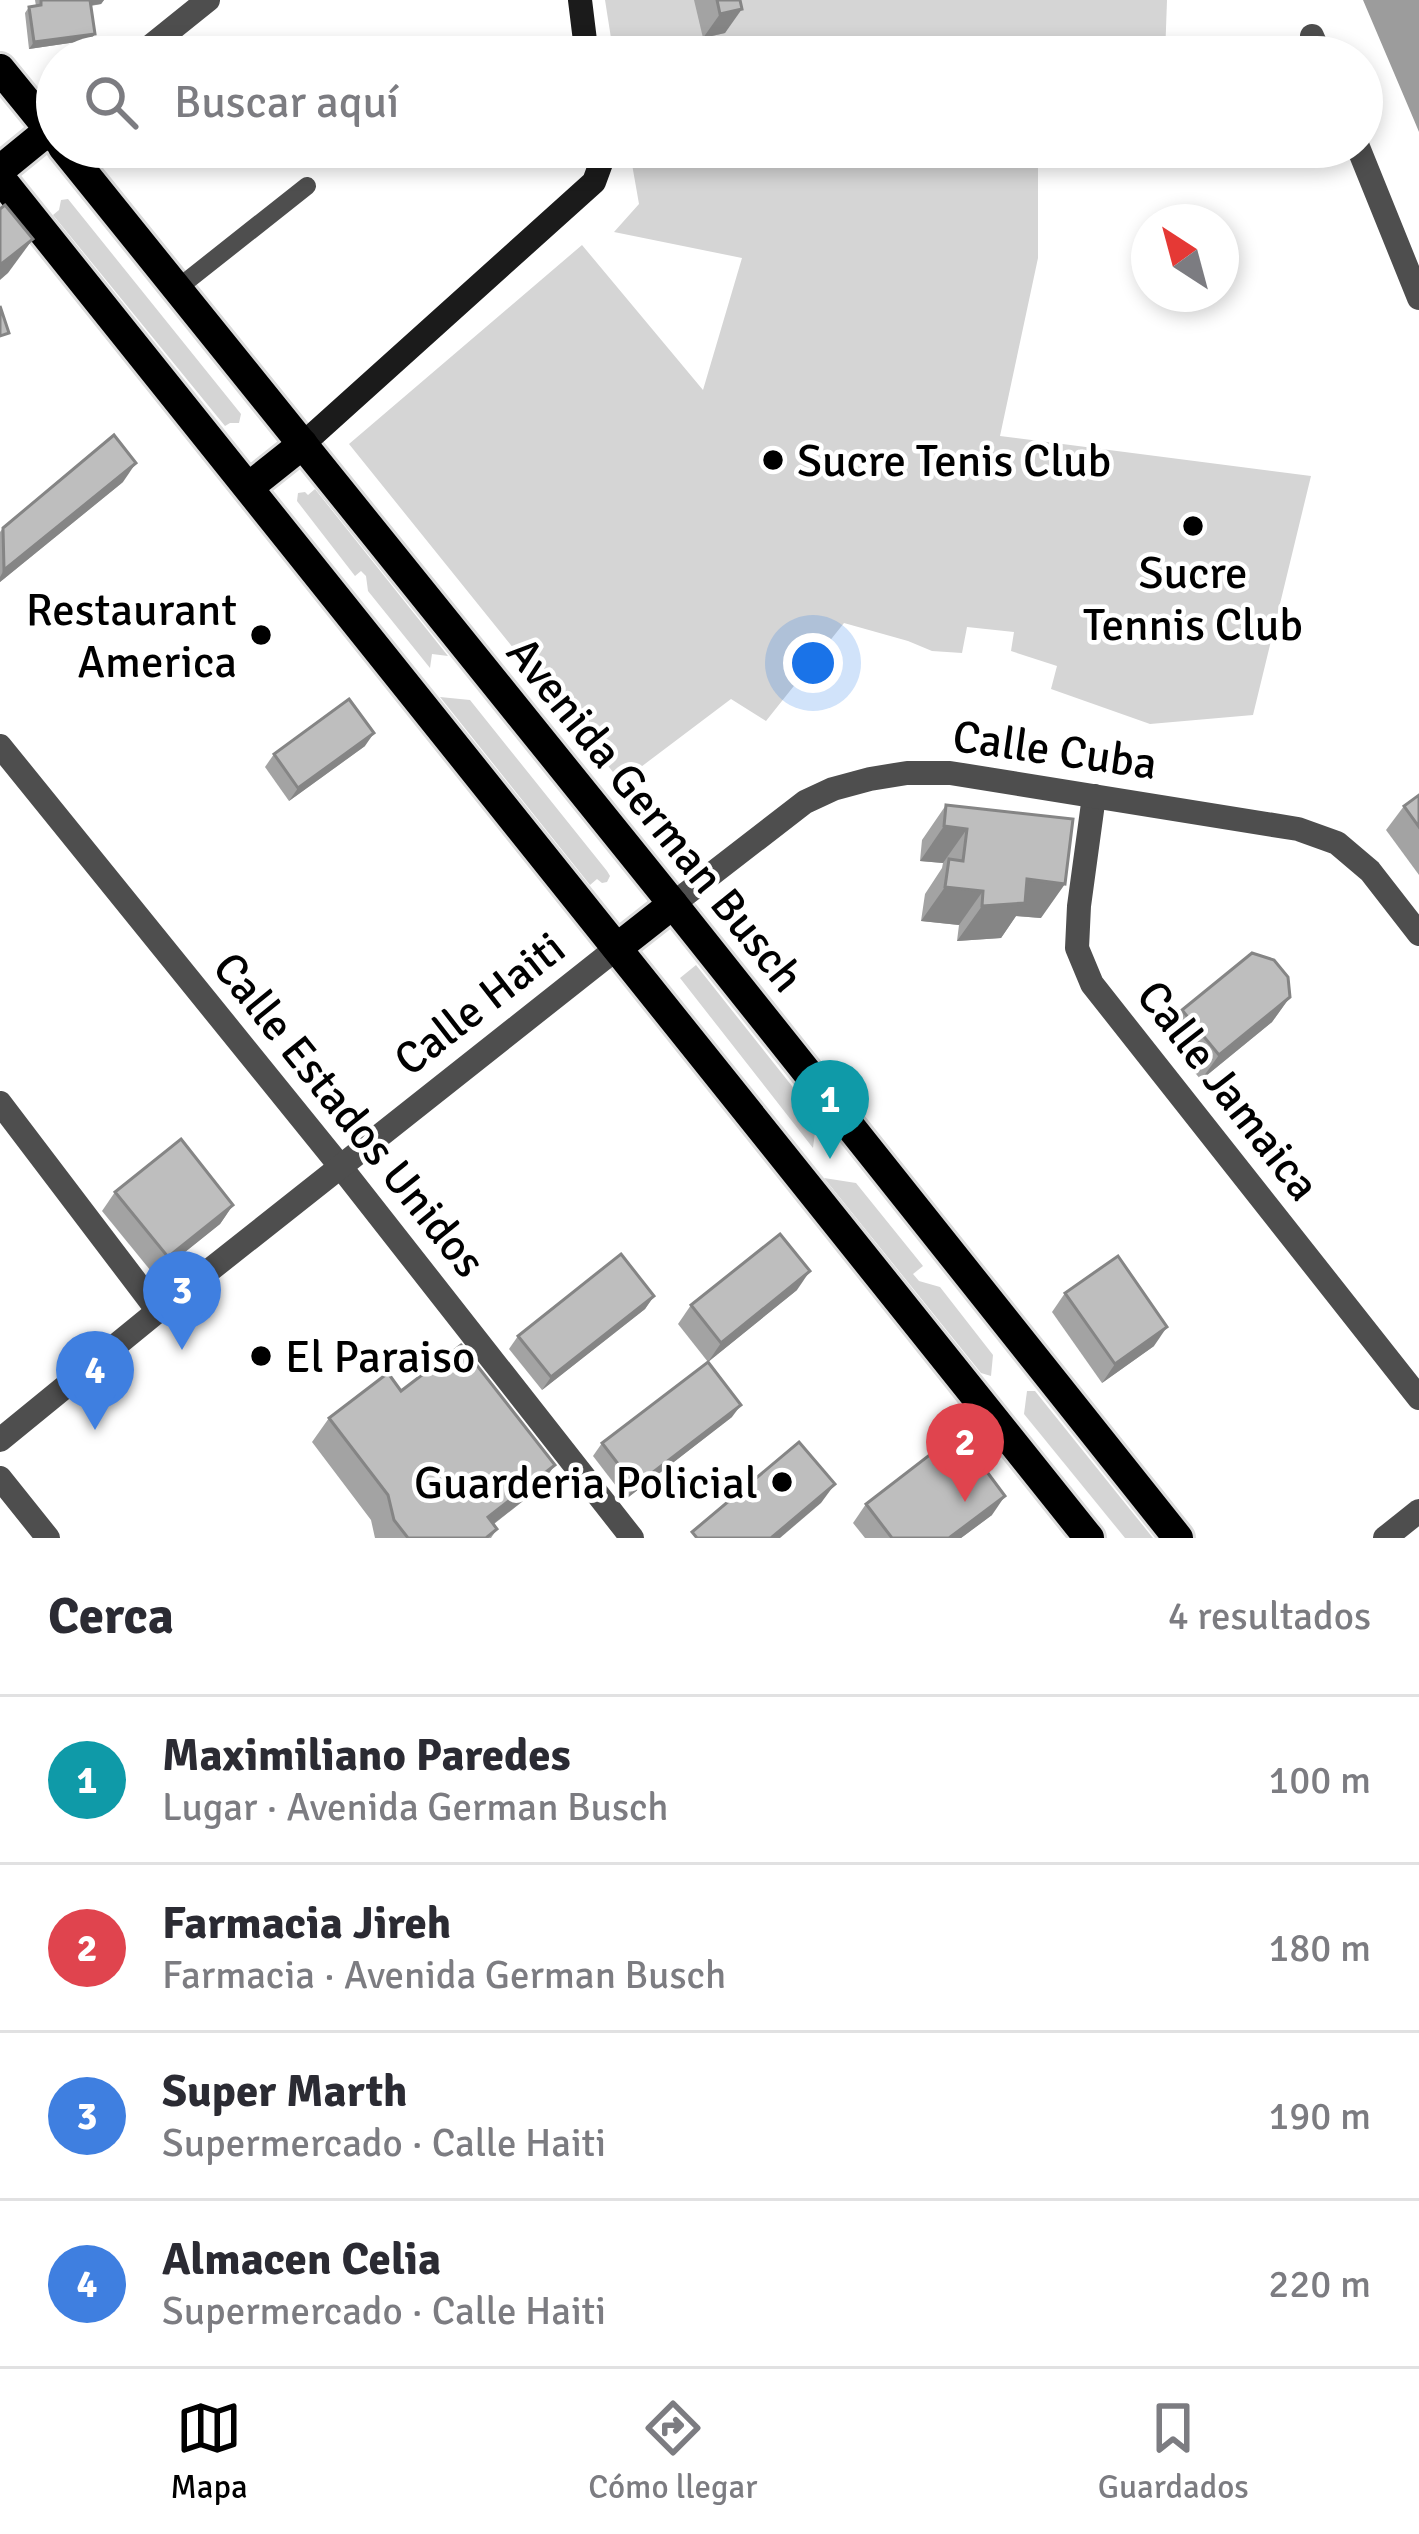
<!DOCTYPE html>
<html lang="es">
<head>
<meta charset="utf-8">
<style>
  body { margin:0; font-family:Signika,sans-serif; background:#f7f7f7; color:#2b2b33 }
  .compass { position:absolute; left:1131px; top:204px; width:108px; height:108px; border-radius:50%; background:#fff; box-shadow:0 6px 18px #0003; rotate:324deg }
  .you { position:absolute; left:813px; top:663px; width:42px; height:42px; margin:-30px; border:9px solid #fff; border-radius:50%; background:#1a73e8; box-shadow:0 0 0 18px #1a73e833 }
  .badge { display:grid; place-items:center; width:78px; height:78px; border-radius:50%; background:#000; color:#fff; font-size:39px; font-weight:700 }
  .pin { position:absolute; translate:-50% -99px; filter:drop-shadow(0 3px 6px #0008) }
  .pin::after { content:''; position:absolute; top:63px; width:42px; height:36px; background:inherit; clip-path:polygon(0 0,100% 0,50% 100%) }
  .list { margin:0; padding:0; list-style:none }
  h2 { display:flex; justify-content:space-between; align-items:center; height:156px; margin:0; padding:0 48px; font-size:51px }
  h2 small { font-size:39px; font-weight:400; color:#7c7c81 }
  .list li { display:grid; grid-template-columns:78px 1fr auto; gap:36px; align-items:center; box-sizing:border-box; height:168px; padding:0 48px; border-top:3px solid #e1e1e2 }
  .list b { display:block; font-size:45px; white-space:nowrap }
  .list p { margin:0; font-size:39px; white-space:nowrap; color:#7c7c81 }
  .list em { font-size:39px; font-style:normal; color:#7c7c81 }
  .icon { flex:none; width:66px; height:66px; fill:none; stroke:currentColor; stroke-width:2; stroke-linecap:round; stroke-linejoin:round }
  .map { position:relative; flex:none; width:1419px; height:1538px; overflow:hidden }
  .search { position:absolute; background:#fff; box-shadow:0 6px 18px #0003; left:36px; right:36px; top:36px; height:132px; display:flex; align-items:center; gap:30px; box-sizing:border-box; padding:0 42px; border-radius:66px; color:#7c7c81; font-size:45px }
  .sheet { height:828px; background:#fff }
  nav { display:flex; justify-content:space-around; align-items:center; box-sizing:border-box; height:168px; border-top:3px solid #e1e1e2; background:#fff; font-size:33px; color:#7c7c81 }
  nav a { display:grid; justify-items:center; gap:6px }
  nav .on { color:#000 }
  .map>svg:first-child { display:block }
  .green { fill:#d5d5d5 }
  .water { fill:#9c9c9c }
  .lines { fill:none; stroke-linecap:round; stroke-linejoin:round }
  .primary-casing { stroke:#dbdbdb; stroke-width:36 }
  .lane { stroke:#4e4e4e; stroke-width:18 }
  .street { stroke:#4e4e4e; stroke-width:24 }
  .secondary { stroke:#1b1b1b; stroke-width:24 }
  .primary { stroke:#000; stroke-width:30 }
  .wall { fill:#a3a3a3 }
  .shaded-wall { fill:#858585 }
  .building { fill:#bebebe; stroke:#858585; stroke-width:3 }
  .poi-dot { fill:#000; stroke:#fff; stroke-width:4.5 }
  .labels { text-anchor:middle; stroke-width:9; stroke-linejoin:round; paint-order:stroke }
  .poi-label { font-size:45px; fill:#000; stroke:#fff; text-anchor:start }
  .street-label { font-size:45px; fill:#000; stroke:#fff }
</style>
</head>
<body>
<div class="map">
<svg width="1419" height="1538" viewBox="0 0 1419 1538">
  <rect width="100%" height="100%" fill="#fff"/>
  <!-- green -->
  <g class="green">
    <polygon points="605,0 1167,0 1165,57 614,57"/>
    <polygon points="629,147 1038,147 1038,258 1000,436 1311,476 1253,715 1150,724 1051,689 1057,666 1011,651 1014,632 967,627 962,653 932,651 908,641 844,623 766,721 731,699 621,782 349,444 582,245 703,390 742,258 614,232 639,204"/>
    <polygon points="68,199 241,414 239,423 230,423 225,426 53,215 59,210 61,200"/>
    <polygon points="315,489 448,656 432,654 430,668 368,591 366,576 361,571 355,576 297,501 298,493 305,492 308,495"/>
    <polygon points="440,697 470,700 607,871 610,876 607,882 602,883 597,879 590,885"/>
    <polygon points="696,965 830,1134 815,1132 813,1148 680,978"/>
    <polygon points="824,1178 856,1183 923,1266 913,1274 919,1281 940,1287 993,1355 991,1376 981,1373"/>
    <polygon points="1027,1391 1035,1391 1153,1538 1125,1538 1024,1414"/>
  </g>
  <!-- water -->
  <polygon class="water" points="1363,0 1419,0 1419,132 1414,120"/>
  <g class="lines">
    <defs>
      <g id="primary">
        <polyline points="0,69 57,139"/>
        <polyline points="63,147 673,904 1178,1538"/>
        <polyline points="0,170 49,130"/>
        <polyline points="0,178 1089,1538"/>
        <polyline points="249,487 303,444"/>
        <polyline points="617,948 673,904"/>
      </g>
    </defs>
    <!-- primary casing -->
    <use href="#primary" class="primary-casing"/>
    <!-- lane -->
    <polyline class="lane" points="178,288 307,186"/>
    <!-- street -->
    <g class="street">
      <polyline points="1312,36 1321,57"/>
      <polyline points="137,57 208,0"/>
      <polyline points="1358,147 1419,298"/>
      <polyline points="0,746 340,1166 632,1538"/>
      <polyline points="1094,796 1079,906 1077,948 1092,984 1419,1398"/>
      <polyline points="673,904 805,802 833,789 870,779 907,773 950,773 1298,829 1337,843 1370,871 1419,934"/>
      <polyline points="0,1103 158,1311"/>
      <polyline points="0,1440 158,1311 617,948"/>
      <polyline points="0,1478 48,1538"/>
      <polyline points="1385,1538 1419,1511"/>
    </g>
    <!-- secondary -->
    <g class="secondary">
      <polyline points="580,0 587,57"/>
      <polyline points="303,444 594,182 601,163 599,147"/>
    </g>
    <!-- primary -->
    <use href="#primary" class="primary"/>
  </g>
  <!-- wall -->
  <g class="wall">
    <polygon points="35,0 104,0 101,4 91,6 95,34 90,40 29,49 25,13 29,7 36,6"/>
    <polygon points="694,0 740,0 725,33 703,38"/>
    <polygon points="123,482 0,582 0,532 3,528"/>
    <polygon points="365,746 289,801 265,767 274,754"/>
    <polygon points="1419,795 1419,875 1386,830 1404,806"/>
    <polygon points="946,805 1041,918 1016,916 1001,938 957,941 959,925 921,921 925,894 942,868 943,863 920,861 922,840"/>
    <polygon points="1290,997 1272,1022 1201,1080 1164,1035 1182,1010"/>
    <polygon points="115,1192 233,1205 220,1224 155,1276 102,1211"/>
    <polygon points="797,1290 708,1362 678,1324 691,1305"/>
    <polygon points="1065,1293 1154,1346 1102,1383 1052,1312"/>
    <polygon points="654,1296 645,1309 542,1390 509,1349 518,1336"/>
    <polygon points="401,1391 537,1490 494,1524 497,1529 491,1538 375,1538 371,1520 312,1442 329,1418"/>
    <polygon points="732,1417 626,1499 593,1456 602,1443"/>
    <polygon points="866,1504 992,1515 961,1538 865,1538 853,1523"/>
  </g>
  <!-- shaded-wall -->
  <g class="shaded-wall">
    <polygon points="90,0 104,0 101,4 85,6"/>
    <polygon points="742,9 725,33 703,38 720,14"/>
    <polygon points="95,34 90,40 29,49 34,42"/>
    <polygon points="33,239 8,273 0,280 0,265"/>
    <polygon points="136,463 123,482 0,582 0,577 4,570"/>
    <polygon points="374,733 365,746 289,801 298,788"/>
    <polygon points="944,826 967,829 943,863 920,861"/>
    <polygon points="1027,879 1065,884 1041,918 1016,916 1001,938 957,941 982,906"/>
    <polygon points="945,887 983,891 959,925 921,921"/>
    <polygon points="1290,997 1272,1022 1201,1080 1219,1055"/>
    <polygon points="233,1205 220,1224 155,1276 168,1257"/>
    <polygon points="810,1271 797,1290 708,1362 721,1343"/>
    <polygon points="654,1296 645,1309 542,1390 551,1377"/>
    <polygon points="1167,1327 1154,1346 1102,1383 1115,1364"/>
    <polygon points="741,1405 732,1417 626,1499 635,1486"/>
    <polygon points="555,1465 537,1490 475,1538 488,1517"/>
    <polygon points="835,1484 821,1503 780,1538 771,1538"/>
    <polygon points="1005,1496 992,1515 961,1538 949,1538"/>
  </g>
  <!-- building -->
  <g class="building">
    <polygon points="41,0 90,0 95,34 34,42 29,7 41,5"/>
    <polygon points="717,0 740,0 742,9 720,14"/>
    <polygon points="5,205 33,239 0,265 0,209"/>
    <polygon points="0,306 9,333 0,336"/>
    <polygon points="114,435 136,463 4,570 3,528"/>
    <polygon points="349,699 374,733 298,788 274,754"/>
    <polygon points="1419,795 1419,827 1404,806"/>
    <polygon points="946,805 1073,819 1065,884 1027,879 1025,903 982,906 983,891 945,887 949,859 963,861 967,829 944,826"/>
    <polygon points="1252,953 1274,960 1288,977 1290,997 1219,1055 1182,1010"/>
    <polygon points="181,1139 233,1205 168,1257 115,1192"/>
    <polygon points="780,1234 810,1271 721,1343 691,1305"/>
    <polygon points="621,1254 654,1296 551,1377 518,1336"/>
    <polygon points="1118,1256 1167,1327 1115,1364 1065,1293"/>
    <polygon points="461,1345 555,1465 488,1517 497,1529 486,1538 408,1538 394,1520 388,1495 329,1418 388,1373 401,1391"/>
    <polygon points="708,1362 741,1405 635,1486 602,1443"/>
    <polygon points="958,1433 1005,1496 949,1538 892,1538 866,1504"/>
    <polygon points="799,1442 835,1484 771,1538 697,1538 692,1532"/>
  </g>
  <!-- markers -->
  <g class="poi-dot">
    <circle cx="773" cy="460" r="12"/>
    <circle cx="1193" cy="526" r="12"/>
    <circle cx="261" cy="635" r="12"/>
    <circle cx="261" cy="1356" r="12"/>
    <circle cx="782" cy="1482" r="12"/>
  </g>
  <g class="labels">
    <!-- poi labels -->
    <g class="poi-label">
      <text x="797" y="476">Sucre Tenis Club</text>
      <text x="1193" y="588" text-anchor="middle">Sucre<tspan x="1193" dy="52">Tennis Club</tspan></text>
      <text x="237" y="625" text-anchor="end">Restaurant<tspan x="237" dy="52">America</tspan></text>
      <text x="285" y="1372">El Paraiso</text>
      <text x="758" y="1498" text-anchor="end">Guarderia Policial</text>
    </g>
    <!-- street labels -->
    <g class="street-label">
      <text transform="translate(1055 749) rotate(8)" y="16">Calle Cuba</text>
      <text transform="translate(656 814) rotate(51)" y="16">Avenida German Busch</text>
      <text transform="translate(479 1003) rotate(-38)" y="16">Calle Haiti</text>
      <text transform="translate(1229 1090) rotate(52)" y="16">Calle Jamaica</text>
      <text transform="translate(350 1114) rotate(51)" y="16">Calle Estados Unidos</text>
    </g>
  </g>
</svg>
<svg class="compass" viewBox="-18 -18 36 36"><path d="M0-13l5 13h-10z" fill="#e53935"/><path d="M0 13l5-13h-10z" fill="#7c7c81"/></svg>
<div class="you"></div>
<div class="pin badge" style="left:830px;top:1159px;background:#0f9aa8">1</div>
<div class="pin badge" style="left:965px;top:1502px;background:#e0444e">2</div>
<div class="pin badge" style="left:182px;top:1350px;background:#3f7fe0">3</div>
<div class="pin badge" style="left:95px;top:1430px;background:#3f7fe0">4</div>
<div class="search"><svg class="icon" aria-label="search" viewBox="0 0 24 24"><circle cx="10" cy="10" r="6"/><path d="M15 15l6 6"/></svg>Buscar aquí</div>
</div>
<section class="sheet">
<h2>Cerca<small>4 resultados</small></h2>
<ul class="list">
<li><span class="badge" style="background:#0f9aa8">1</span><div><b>Maximiliano Paredes</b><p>Lugar · Avenida German Busch</p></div><em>100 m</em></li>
<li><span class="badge" style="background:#e0444e">2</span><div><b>Farmacia Jireh</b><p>Farmacia · Avenida German Busch</p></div><em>180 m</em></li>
<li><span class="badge" style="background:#3f7fe0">3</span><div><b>Super Marth</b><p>Supermercado · Calle Haiti</p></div><em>190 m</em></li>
<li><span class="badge" style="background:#3f7fe0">4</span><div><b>Almacen Celia</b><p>Supermercado · Calle Haiti</p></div><em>220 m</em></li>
</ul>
</section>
<nav>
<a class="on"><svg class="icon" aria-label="map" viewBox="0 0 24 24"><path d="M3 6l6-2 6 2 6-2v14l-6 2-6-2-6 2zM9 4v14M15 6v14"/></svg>Mapa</a>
<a><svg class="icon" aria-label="directions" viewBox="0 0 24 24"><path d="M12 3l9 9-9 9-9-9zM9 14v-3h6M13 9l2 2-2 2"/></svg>Cómo llegar</a>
<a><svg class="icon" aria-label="saved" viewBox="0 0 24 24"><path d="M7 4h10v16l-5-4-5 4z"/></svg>Guardados</a>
</nav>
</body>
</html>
